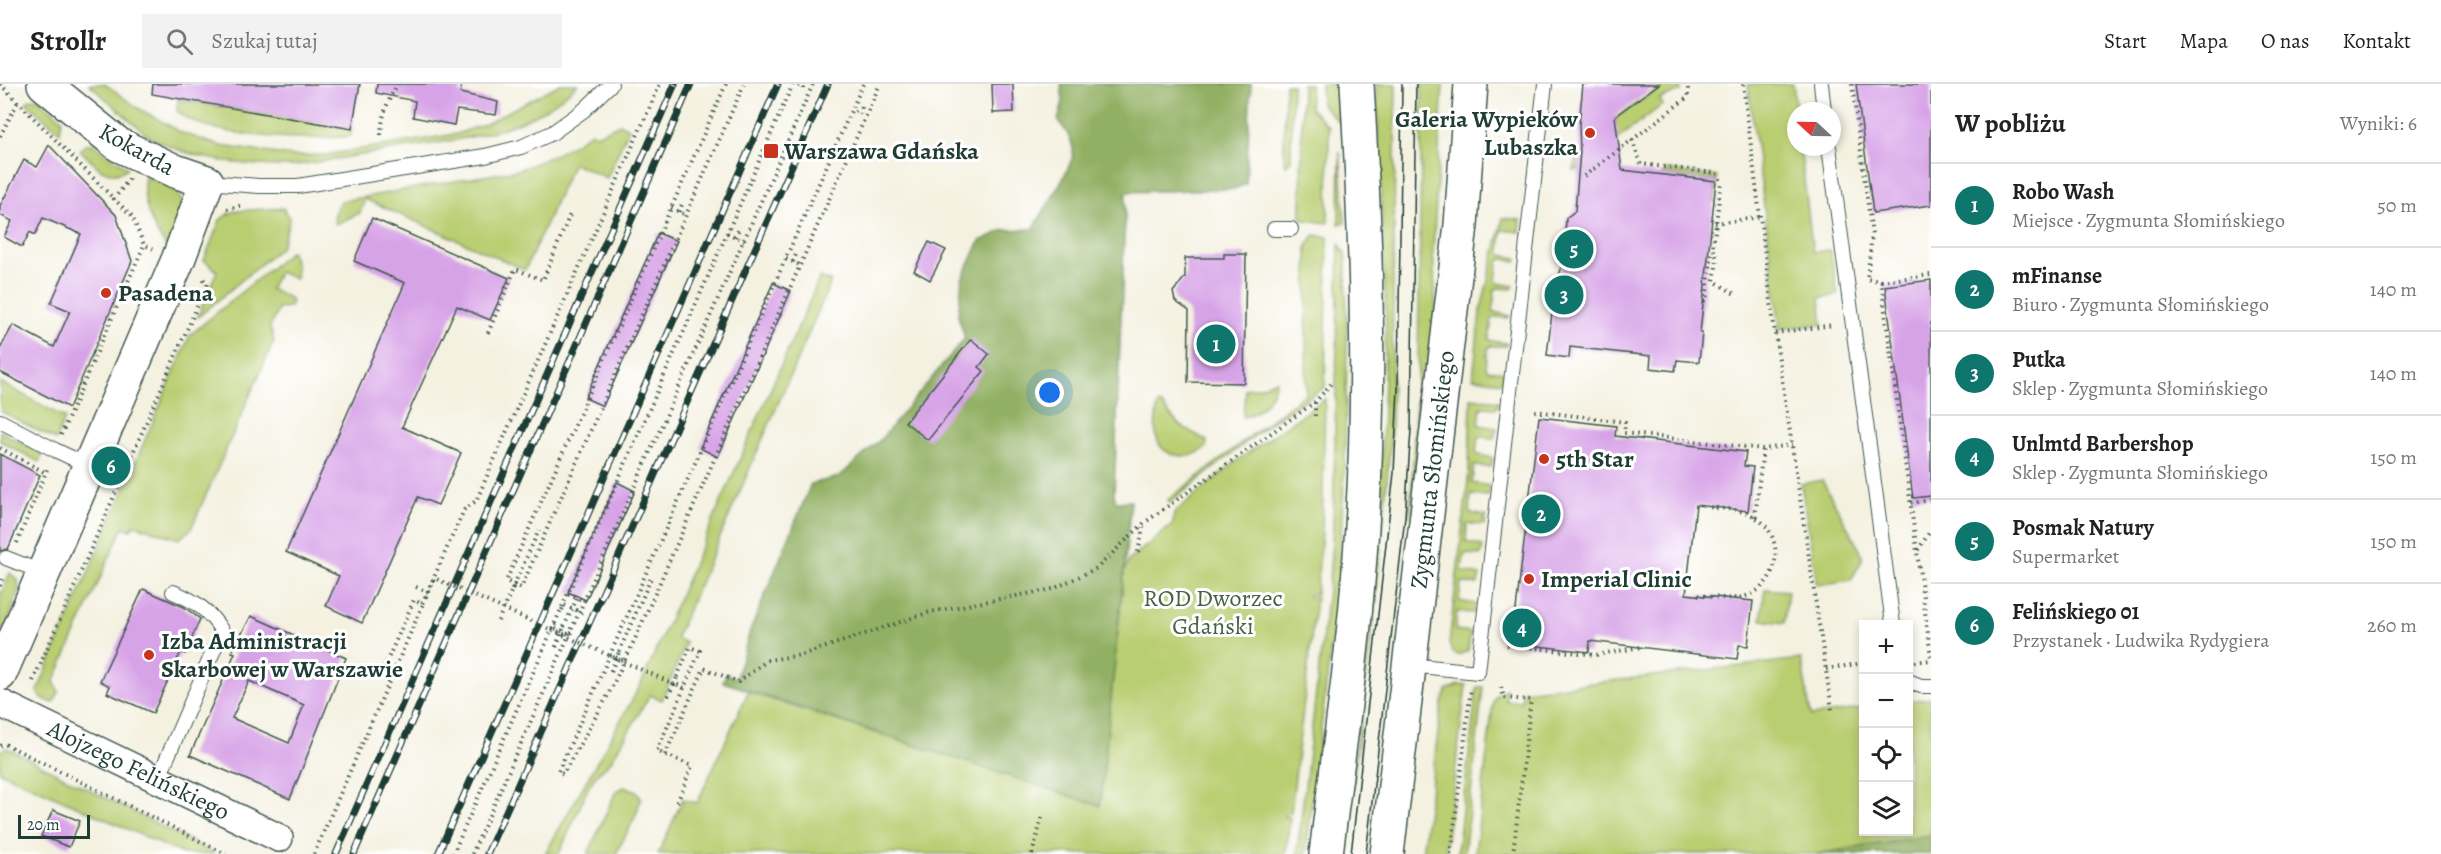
<!DOCTYPE html>
<html lang="pl">
<head>
<meta charset="utf-8">
<style>
  body { margin:0; font-family:Alegreya,serif; background:#f2f2f2; color:#222 }
  .controls { position:absolute; right:18px; bottom:18px; display:grid; overflow:hidden; border-radius:0px; box-shadow:0 3px 9px #0003 }
  .controls button { width:54px; height:54px; display:grid; place-items:center; padding:0; border:0; border-bottom:2px solid #e0e0e0; background:#fff; color:#222; font:30px sans-serif }
  .compass { position:absolute; left:1787px; top:18px; width:54px; height:54px; border-radius:50%; background:#fff; box-shadow:0 3px 9px #0003; rotate:292deg }
  .scale { position:absolute; left:18px; bottom:15px; width:72px; box-sizing:border-box; padding-left:6px; border:3px solid #1f3d34; border-top:0; font-size:16px; line-height:21px; white-space:nowrap; color:#1f3d34; -webkit-text-stroke:4px #fff; paint-order:stroke }
  .you { position:absolute; left:1050px; top:309px; width:21px; height:21px; margin:-15px; border:4px solid #fff; border-radius:50%; background:#1a73e8; box-shadow:0 0 0 9px #1a73e833 }
  .badge { display:grid; place-items:center; width:39px; height:39px; border-radius:50%; background:#0f766e; color:#fff; font-size:20px; font-weight:700 }
  .pin { position:absolute; translate:-50% -50%; border:3px solid #fff; box-shadow:0 2px 6px #0006 }
  .list { margin:0; padding:0; list-style:none }
  h2 { display:flex; justify-content:space-between; align-items:center; height:78px; margin:0; padding:0 24px; font-size:26px }
  h2 small { font-size:20px; font-weight:400; color:#767676 }
  .list li { display:grid; grid-template-columns:39px 1fr auto; gap:18px; align-items:center; box-sizing:border-box; height:84px; padding:0 24px; border-top:2px solid #e0e0e0 }
  .list b { display:block; font-size:22px; white-space:nowrap }
  .list p { margin:0; font-size:20px; white-space:nowrap; color:#767676 }
  .list em { font-size:20px; font-style:normal; color:#767676 }
  .icon { flex:none; width:33px; height:33px; fill:none; stroke:currentColor; stroke-width:2; stroke-linecap:round; stroke-linejoin:round }
  .map { position:relative; flex:none; width:1931px; height:770px; overflow:hidden }
  header { display:flex; align-items:center; gap:36px; box-sizing:border-box; height:84px; padding:0 30px; background:#fff; border-bottom:2px solid #e0e0e0 }
  header strong { font-size:28px }
  nav { display:flex; gap:33px; margin-inline-start:auto; font-size:21px }
  .search { width:420px; height:54px; background:#f2f2f2; display:flex; align-items:center; gap:15px; box-sizing:border-box; padding:0 21px; border-radius:0px; color:#767676; font-size:22px }
  main { display:flex }
  aside { flex:1; background:#fff }
  .map>svg:first-child { display:block }
  .green { fill:#b9cd71; stroke:#6c8552; stroke-width:1.5 }
  .forest { fill:#92b063; stroke:#58764c; stroke-width:1.5 }
  .building { fill:#d7a3e7; fill-rule:evenodd }
  .lines { fill:none; stroke-linecap:round; stroke-linejoin:round }
  .lane-casing { stroke:#3f584e; stroke-width:16 }
  .street-casing { stroke:#3f584e; stroke-width:30 }
  .secondary-casing { stroke:#3f584e; stroke-width:36 }
  .path { stroke:#3f584e; stroke-width:4; stroke-dasharray:1.5 4.5; stroke-linecap:butt }
  .lane { stroke:#fff; stroke-width:14 }
  .street { stroke:#fff; stroke-width:27 }
  .secondary { stroke:#fff; stroke-width:33 }
  .tram { stroke:#1f3d34; stroke-width:1.5 }
  .rail-casing { stroke:#1f3d34; stroke-width:7 }
  .rail { stroke:#fff; stroke-width:4.5; stroke-dasharray:14; stroke-linecap:butt }
  .path-bridge { stroke:#3f584e; stroke-width:4; stroke-dasharray:1.5 4.5; stroke-linecap:butt }
  .poi-dot { fill:#c8321e; stroke:#fff; stroke-width:2 }
  .labels { text-anchor:middle; stroke-width:6; stroke-linejoin:round; paint-order:stroke }
  .poi-label { font-size:24px; font-weight:bold; fill:#1f3d34; stroke:#fff; text-anchor:start }
  .street-label { font-size:24px; fill:#1f3d34; stroke:#fff }
  .park-label { font-size:24px; fill:#466143; stroke:#fff }
</style>
</head>
<body>
<header>
<strong>Strollr</strong>
<div class="search"><svg class="icon" aria-label="search" viewBox="0 0 24 24"><circle cx="10" cy="10" r="6"/><path d="M15 15l6 6"/></svg>Szukaj tutaj</div>
<nav><a>Start</a><a>Mapa</a><a>O nas</a><a>Kontakt</a></nav>
</header>
<main>
<div class="map">
<svg width="1931" height="770" viewBox="0 0 1931 770">
  <rect width="100%" height="100%" fill="#fff"/>
  <filter id="ink" filterUnits="userSpaceOnUse"><feTurbulence type="fractalNoise" baseFrequency=".0167" numOctaves="2"/><feDisplacementMap in="SourceGraphic" scale="12" xChannelSelector="R" yChannelSelector="G"/><feConvolveMatrix kernelMatrix="1 2 1 2 8 2 1 2 1" color-interpolation-filters="sRGB"/></filter>
  <filter id="wash" filterUnits="userSpaceOnUse"><feTurbulence type="fractalNoise" baseFrequency=".008" numOctaves="4" result="noise"/><feDisplacementMap in="SourceGraphic" scale="24" xChannelSelector="R" yChannelSelector="G"/><feGaussianBlur stdDeviation="1.35" result="paint"/><feColorMatrix in="noise" values="0 0 0 0 0 0 0 0 0 0 0 0 0 0 0 0 0 1.4 0 .05"/><feComposite in="paint" operator="in"/></filter>
  <g filter="url(#wash)">
    <rect width="100%" height="100%" fill="#f4f1e0"/>
    <!-- green -->
    <g class="green">
      <path d="M89,0H105L138,24L182,49L221,62L293,72L324,71L457,50L487,39L560,0H578C527,48 471,54 405,64C367,70 330,76 292,82C241,82 194,77 148,52Z"/>
      <polygon points="1285,0 1292,0 1291,77 1286,81 1284,76"/>
      <polygon points="1302,0 1310,0 1310,24 1329,43 1328,139 1304,136 1301,132"/>
      <polygon points="1321,0 1338,0 1340,39 1321,20"/>
      <polygon points="1376,0 1396,0 1391,351 1379,485 1345,770 1343,770 1372,522 1380,419 1386,232"/>
      <polygon points="1422,0 1443,0 1433,167 1436,224 1410,433 1418,283"/>
      <polygon points="1665,0 1680,0 1681,7 1660,15 1662,21 1580,84 1574,87 1576,70 1616,40 1616,34"/>
      <polygon points="1748,0 1793,0 1796,27 1796,63 1800,63 1813,168 1830,166 1838,211 1820,214 1823,240 1780,245"/>
      <polygon points="38,14 62,35 60,48 26,19 29,16"/>
      <path d="M178,15L352,45L351,52C311,57 206,55 177,27Z"/>
      <path d="M620,40L629,44L607,94L573,79L525,186L365,115L360,129L336,140L334,136L337,122L342,117L517,86C544,77 569,65 591,48L596,51Z"/>
      <path d="M87,60H93L128,84C106,98 96,81 80,66Z"/>
      <polygon points="1340,68 1345,139 1339,140"/>
      <polygon points="1668,86 1717,93 1715,119 1716,97 1662,90"/>
      <path d="M145,92C195,115 186,115 167,163C152,145 140,115 145,92Z"/>
      <polygon points="283,124 290,135 281,163 197,234 217,187 204,176 220,136 228,130 235,127"/>
      <polygon points="1503,134 1521,136 1520,148 1502,146 1500,168 1502,171 1517,174 1516,177 1501,175 1498,178 1496,197 1498,199 1514,202 1512,205 1498,204 1495,206 1493,225 1495,228 1510,232 1508,234 1494,233 1492,235 1489,255 1492,257 1506,259 1507,262 1491,262 1488,264 1486,283 1488,286 1504,288 1502,298 1473,294 1480,229"/>
      <polygon points="1314,151 1328,153 1325,303 1278,333 1170,419 1168,416 1306,309 1307,162"/>
      <polygon points="1339,160 1345,169 1346,177 1347,255 1345,379 1338,503 1306,770 1297,770 1329,498 1333,444"/>
      <polygon points="291,167 296,181 296,195 279,188 270,205 288,213 292,218 290,223 279,224 270,243 274,257 191,445 179,455 134,441 131,446 123,443 54,598 59,608 53,619 41,614 37,608 190,251"/>
      <polygon points="820,193 831,198 676,554 686,559 662,616 650,611 611,677 597,690 589,702 559,770 545,770 641,600"/>
      <path d="M1276,296C1272,314 1262,328 1243,333L1245,305L1260,303Z"/>
      <polygon points="0,298 65,334 56,356 0,327"/>
      <polygon points="1471,314 1499,317 1497,324 1481,323 1479,341 1497,344 1494,354 1478,353 1476,370 1493,374 1491,383 1474,382 1472,399 1490,402 1488,412 1471,411 1469,429 1487,432 1486,435 1483,435 1483,437 1486,438 1485,441 1467,440 1466,458 1483,462 1481,471 1464,470 1462,487 1480,491 1478,500 1461,499 1459,517 1476,520 1474,529 1457,528 1455,546 1471,548 1468,567 1458,571 1453,569 1449,560 1469,387"/>
      <polygon points="1325,315 1322,448 1316,511 1308,511 1309,514 1316,514 1291,728 1284,731 1284,733 1290,733 1286,770 658,770 683,715 697,719 748,608 1100,721 1124,488 1129,476 1173,440 1174,429 1238,376"/>
      <path d="M1161,320L1178,340L1207,357L1206,364C1192,375 1164,376 1157,355C1154,346 1156,330 1158,321Z"/>
      <polygon points="0,347 43,370 39,378 0,357"/>
      <polygon points="1822,396 1862,470 1862,476 1851,496 1817,501 1801,400"/>
      <polygon points="10,489 18,496 19,505 5,547 0,545 0,512"/>
      <polygon points="1765,505 1788,507 1784,539 1761,536"/>
      <polygon points="1801,575 1811,632 1863,624 1864,748 1908,748 1909,617 1931,614 1931,770 1475,770 1493,619 1496,612 1506,605 1506,617 1521,617 1523,607"/>
      <polygon points="1458,601 1466,601 1445,770 1422,770 1442,618 1447,606"/>
      <polygon points="1477,603 1483,603 1464,770 1457,770"/>
      <polygon points="7,664 214,769 214,770 183,770 0,688 0,666"/>
      <polygon points="624,703 635,706 641,714 636,731 616,770 588,770 616,707"/>
    </g>
    <!-- forest -->
    <g class="forest">
      <path d="M1061,0H1251L1246,100L1234,105L1126,108L1114,411L1116,418L1131,417L1100,722L723,598L726,590L736,594L750,547L811,400L839,393L881,355L965,254L958,232L962,195L980,157L1004,146L1033,145C1042,129 1071,86 1073,70C1074,58 1065,45 1058,37L1063,17Z"/>
      <polygon points="1931,752 1931,770 1816,770"/>
    </g>
    <g id="blocks">
      <!-- building -->
      <g class="building">
        <polygon points="153,0 360,0 352,45 152,10"/>
        <polygon points="377,0 462,0 460,9 498,18 496,31 457,26 454,41 413,33 415,17 376,9"/>
        <polygon points="992,0 1013,0 1014,28 993,29"/>
        <polygon points="1583,0 1659,0 1615,32 1622,86 1716,97 1700,249 1702,249 1699,278 1677,276 1675,287 1650,284 1651,272 1570,263 1569,274 1547,271 1555,204 1557,205 1564,168 1566,134 1575,127 1580,67 1579,41"/>
        <polygon points="1856,0 1931,0 1931,121 1873,129"/>
        <polygon points="49,61 116,131 132,177 69,324 0,288 0,265 13,241 54,263 70,227 51,219 81,150 43,134 35,151 30,148 22,163 4,153 12,137 0,131 0,122 24,76 37,83"/>
        <polygon points="372,134 509,194 490,236 457,222 402,343 461,369 438,421 418,413 362,539 326,522 339,492 286,468 405,199 354,177"/>
        <polygon points="658,149 677,157 603,322 585,314"/>
        <polygon points="929,158 946,166 930,196 914,187"/>
        <polygon points="1224,170 1246,170 1244,299 1188,298 1189,227 1175,217 1173,208 1185,193 1185,174 1224,174"/>
        <polygon points="1931,196 1931,412 1913,414 1885,202"/>
        <polygon points="773,199 791,207 718,373 700,364"/>
        <polygon points="971,255 989,270 979,283 984,287 928,356 905,338"/>
        <polygon points="1539,333 1616,342 1615,352 1746,368 1744,382 1753,383 1748,427 1696,421 1686,510 1753,517 1748,562 1739,561 1737,575 1590,557 1589,568 1512,559"/>
        <polygon points="0,370 40,391 8,465 0,467"/>
        <polygon points="617,398 635,407 586,516 568,508"/>
        <polygon points="143,505 184,523 200,535 185,570 181,568 153,629 107,609 110,602 100,597"/>
        <path d="M251,532L346,574L290,715L190,671L235,569L232,568ZM249,597L304,621L289,659L232,634Z"/>
        <polygon points="53,726 80,737 69,763 41,752"/>
      </g>
    </g>
  </g>
  <g filter="url(#ink)">
    <use href="#blocks" fill-opacity="0" stroke="#3f584e" stroke-width="1.5"/>
    <g class="lines">
      <defs>
        <g id="lane">
          <polyline points="1821,0 1824,27"/>
          <polyline points="1829,63 1893,540"/>
          <polyline points="207,98 259,102 298,102 485,72 521,63 552,49 584,26 611,0"/>
          <polyline points="1274,145 1291,145"/>
          <polyline points="0,337 55,366 89,382"/>
          <polyline points="6,474 44,489"/>
          <polyline points="1410,581 1478,588 1545,0"/>
          <polyline points="1908,597 1921,602 1931,602"/>
          <path d="M158,695L222,547C209,527 196,517 173,508"/>
        </g>
        <g id="street">
          <path id="s1" d="M0,619L279,754"/>
        </g>
        <g id="secondary">
          <polyline points="0,590 178,176 207,98 175,87 119,61 44,0"/>
          <path d="M1326,770C1338,671 1353,572 1360,472C1372,315 1366,157 1357,0"/>
          <path id="s2" d="M1387,770L1461,141L1471,0"/>
        </g>
      </defs>
      <!-- lane casing -->
      <use href="#lane" class="lane-casing"/>
      <!-- street casing -->
      <use href="#street" class="street-casing"/>
      <!-- secondary casing -->
      <use href="#secondary" class="secondary-casing"/>
      <!-- path -->
      <g class="path">
        <polyline points="0,0 114,115"/>
        <polyline points="726,0 506,497 521,504 744,0"/>
        <polyline points="863,0 558,688 563,690 607,613 635,555 880,0"/>
        <polyline points="1743,0 1775,249 1832,626"/>
        <polyline points="1852,0 1872,151 1867,195 1881,197 1931,573"/>
        <polyline points="798,3 801,0"/>
        <polyline points="804,5 804,0"/>
        <polyline points="855,28 862,21 861,30"/>
        <path d="M381,51C382,31 387,17 398,0"/>
        <polyline points="0,52 18,18"/>
        <polyline points="1632,56 1688,13 1688,0"/>
        <polyline points="1584,92 1632,56 1641,80 1714,89 1719,91 1721,99 1713,163 1717,175 1714,197 1735,210"/>
        <polyline points="129,95 114,115 132,132 144,161 153,165"/>
        <polyline points="671,124 686,131"/>
        <polyline points="227,125 243,121"/>
        <polyline points="679,128 683,118"/>
        <polyline points="1715,139 1761,133"/>
        <polyline points="727,149 744,157"/>
        <polyline points="735,153 740,143"/>
        <polyline points="786,175 800,181"/>
        <polyline points="793,178 797,168"/>
        <polyline points="1881,197 1931,191"/>
        <polyline points="1704,217 1706,217 1712,167"/>
        <polyline points="488,249 515,185 543,196 571,128"/>
        <polyline points="1775,249 1834,241"/>
        <polyline points="1535,327 1625,338 1624,349 1763,365 1792,361"/>
        <polyline points="1315,332 1315,318"/>
        <polyline points="61,351 144,161"/>
        <polyline points="0,364 46,389"/>
        <polyline points="1911,419 1931,416"/>
        <polyline points="1755,433 1763,365"/>
        <polyline points="17,459 48,383"/>
        <polyline points="1918,466 1931,446"/>
        <polyline points="1138,468 1144,440"/>
        <polyline points="514,501 539,446"/>
        <polyline points="0,502 4,491"/>
        <polyline points="416,503 428,508"/>
        <polyline points="568,510 585,517"/>
        <path d="M1698,511C1715,513 1733,517 1749,511C1780,498 1785,454 1758,435C1745,425 1725,425 1709,423"/>
        <polyline points="498,537 514,501"/>
        <polyline points="564,543 577,514"/>
        <polyline points="552,545 569,552"/>
        <polyline points="1507,561 1596,571 1641,563"/>
        <polyline points="556,563 561,549"/>
        <polyline points="619,568 651,494"/>
        <polyline points="610,571 625,577"/>
        <polyline points="1915,578 1931,576"/>
        <polyline points="1826,585 1864,579"/>
        <polyline points="611,587 616,574"/>
        <polyline points="677,593 690,563 700,567 657,667 692,682 677,719"/>
        <polyline points="391,595 381,590 414,516 422,520 464,426 476,417 660,0"/>
        <polyline points="33,597 207,200 202,193"/>
        <polyline points="1501,603 1504,614 1531,616 1513,770"/>
        <polyline points="668,612 674,599 684,604"/>
        <polyline points="0,662 5,660 226,770"/>
        <polyline points="665,671 704,584 738,598 768,576 802,571 930,528 1053,505 1097,484 1144,439 1315,318 1331,300"/>
        <polyline points="314,770 424,518"/>
        <polyline points="453,770 793,0"/>
        <polyline points="472,770 813,0"/>
        <polyline points="1032,770 1042,734"/>
        <polyline points="1451,770 1471,604"/>
      </g>
      <!-- lane -->
      <use href="#lane" class="lane"/>
      <!-- street -->
      <use href="#street" class="street"/>
      <!-- secondary -->
      <use href="#secondary" class="secondary"/>
      <!-- tram -->
      <g class="tram">
        <polyline points="1351,770 1394,389 1398,303 1402,0"/>
        <polyline points="1366,770 1405,433 1411,346 1416,0"/>
      </g>
      <defs>
        <g id="rail">
          <polyline points="336,770 675,0"/>
          <polyline points="354,770 691,0"/>
          <polyline points="438,770 778,0"/>
          <polyline points="487,770 828,0"/>
        </g>
      </defs>
      <!-- rail casing -->
      <use href="#rail" class="rail-casing"/>
      <!-- rail -->
      <use href="#rail" class="rail"/>
      <!-- path-bridge -->
      <g class="path-bridge">
        <polyline points="512,506 514,501"/>
        <polyline points="426,513 434,494 674,600 677,593"/>
        <polyline points="562,526 564,521 581,528 579,533"/>
        <polyline points="556,540 554,544 570,551 573,547"/>
        <polyline points="556,563 564,543"/>
        <polyline points="611,587 619,568"/>
        <polyline points="668,612 674,600"/>
      </g>
    </g>
  </g>
  <!-- markers -->
  <g class="poi-dot">
    <circle cx="1590" cy="49" r="6"/>
    <rect x="763" y="59" width="16" height="16" rx="3"/>
    <circle cx="106" cy="209" r="6"/>
    <circle cx="1544" cy="375" r="6"/>
    <circle cx="1529" cy="495" r="6"/>
    <circle cx="149" cy="571" r="6"/>
  </g>
  <g class="labels">
    <!-- poi labels -->
    <g class="poi-label">
      <text x="1578" y="43" text-anchor="end">Galeria Wypieków<tspan x="1578" dy="28">Lubaszka</tspan></text>
      <text x="784" y="75">Warszawa Gdańska</text>
      <text x="118" y="217">Pasadena</text>
      <text x="1556" y="383">5th Star</text>
      <text x="1541" y="503">Imperial Clinic</text>
      <text x="161" y="565">Izba Administracji<tspan x="161" dy="28">Skarbowej w Warszawie</tspan></text>
    </g>
    <!-- street labels -->
    <g class="street-label">
      <text transform="translate(137 65) rotate(29)" y="8">Kokarda</text>
      <text dy="8" stroke="none"><textPath href="#s2" startOffset="387">Zygmunta Słomińskiego</textPath></text>
      <text dy="8" stroke="none"><textPath href="#s1" startOffset="154">Alojzego Felińskiego</textPath></text>
    </g>
    <!-- park labels -->
    <g class="park-label">
      <text x="1213" y="522">ROD Dworzec<tspan x="1213" dy="28">Gdański</tspan></text>
    </g>
  </g>
</svg>
<div class="controls">
<button>+</button>
<button>−</button>
<button><svg class="icon" aria-label="locate" viewBox="0 0 24 24"><circle cx="12" cy="12" r="6"/><path d="M12 2v4M12 18v4M2 12h4M18 12h4"/></svg></button>
<button><svg class="icon" aria-label="layers" viewBox="0 0 24 24"><path d="M12 4l9 5-9 5-9-5zM3 14l9 5 9-5"/></svg></button>
</div>
<svg class="compass" viewBox="-18 -18 36 36"><path d="M0-13l5 13h-10z" fill="#e53935"/><path d="M0 13l5-13h-10z" fill="#767676"/></svg>
<div class="scale">20 m</div>
<div class="you"></div>
<div class="pin badge" style="left:1216px;top:260px">1</div>
<div class="pin badge" style="left:1541px;top:430px">2</div>
<div class="pin badge" style="left:1564px;top:211px">3</div>
<div class="pin badge" style="left:1522px;top:544px">4</div>
<div class="pin badge" style="left:1574px;top:165px">5</div>
<div class="pin badge" style="left:111px;top:382px">6</div>
</div>
<aside>
<h2>W pobliżu<small>Wyniki: 6</small></h2>
<ul class="list">
<li><span class="badge">1</span><div><b>Robo Wash</b><p>Miejsce · Zygmunta Słomińskiego</p></div><em>50 m</em></li>
<li><span class="badge">2</span><div><b>mFinanse</b><p>Biuro · Zygmunta Słomińskiego</p></div><em>140 m</em></li>
<li><span class="badge">3</span><div><b>Putka</b><p>Sklep · Zygmunta Słomińskiego</p></div><em>140 m</em></li>
<li><span class="badge">4</span><div><b>Unlmtd Barbershop</b><p>Sklep · Zygmunta Słomińskiego</p></div><em>150 m</em></li>
<li><span class="badge">5</span><div><b>Posmak Natury</b><p>Supermarket</p></div><em>150 m</em></li>
<li><span class="badge">6</span><div><b>Felińskiego 01</b><p>Przystanek · Ludwika Rydygiera</p></div><em>260 m</em></li>
</ul>
</aside>
</main>
</body>
</html>
